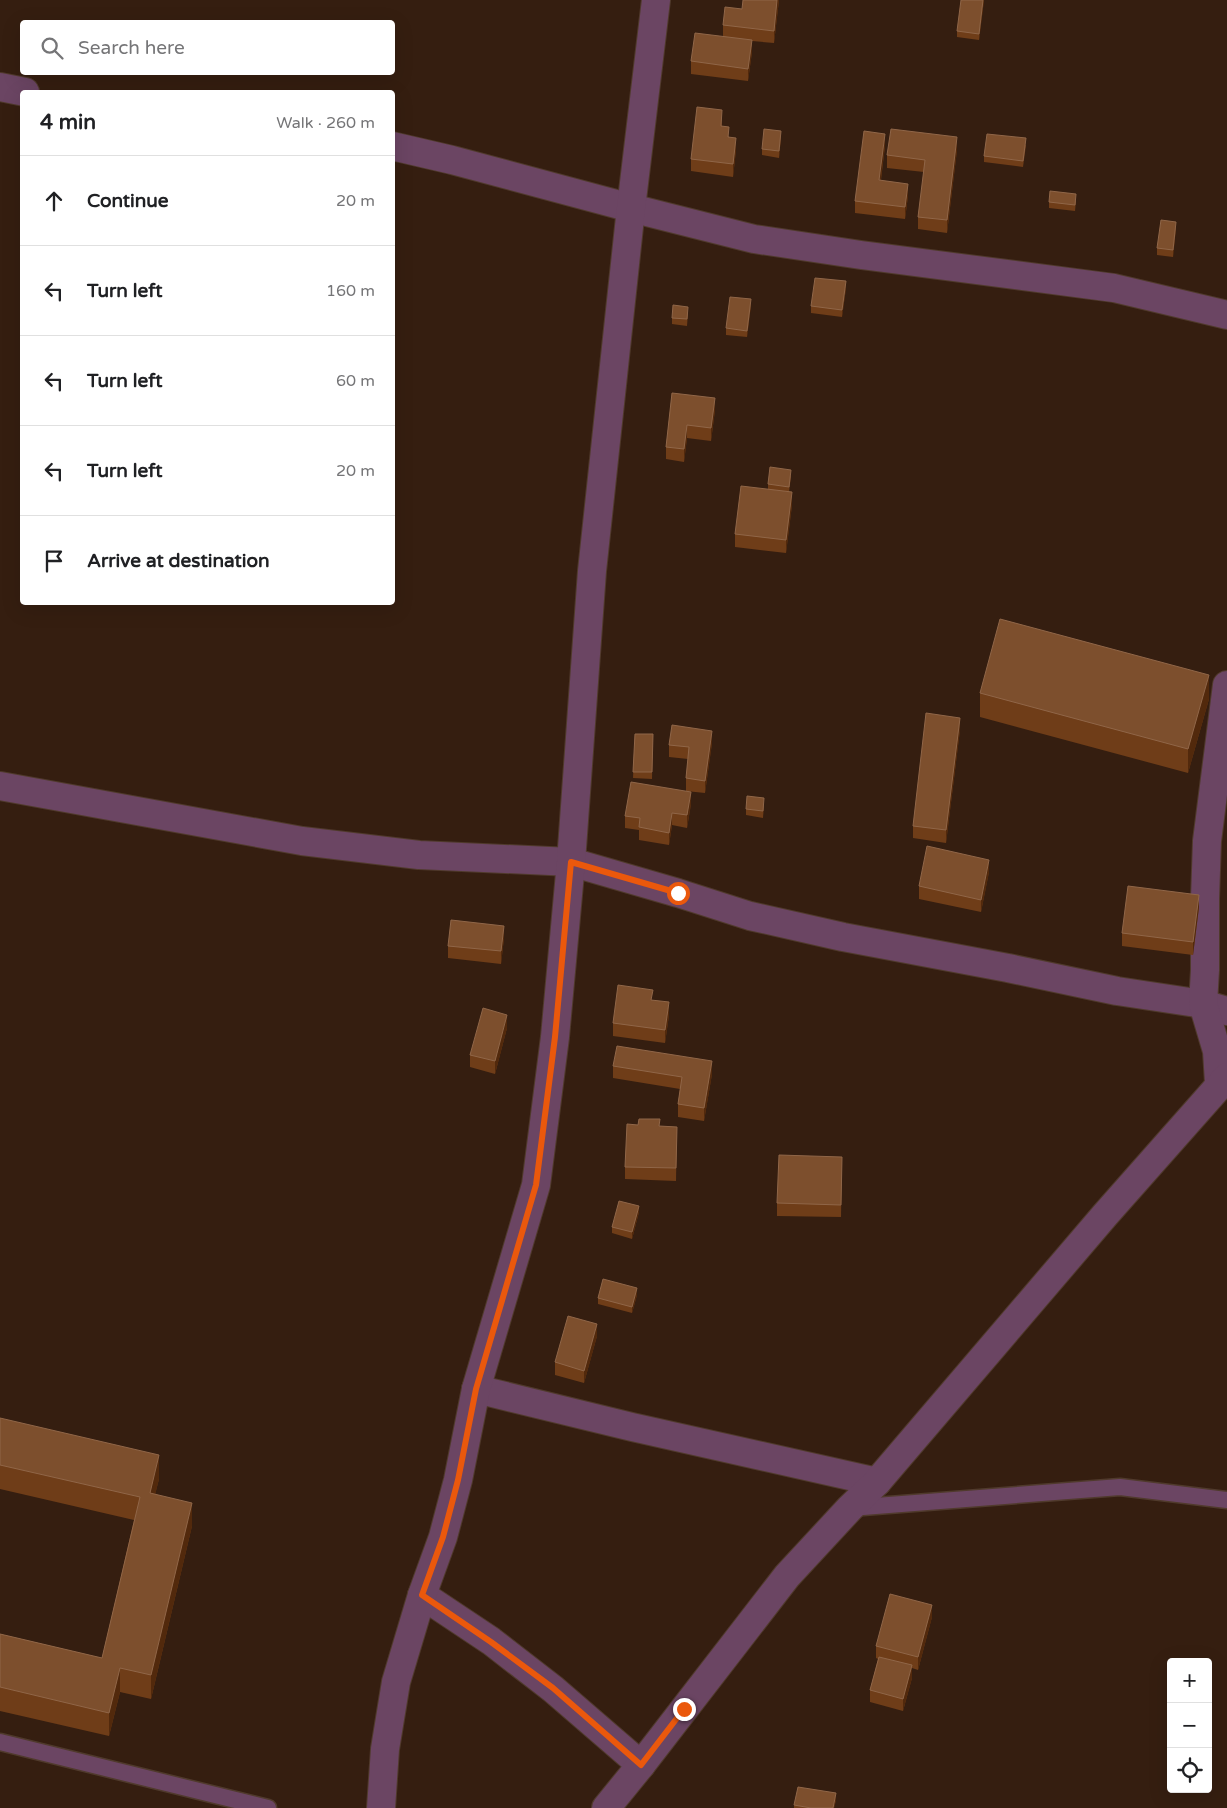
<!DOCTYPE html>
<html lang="en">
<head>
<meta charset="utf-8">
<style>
  body { margin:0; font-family:"Varela Round",sans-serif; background:#f6f6f6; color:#202124 }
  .controls { position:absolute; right:15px; bottom:15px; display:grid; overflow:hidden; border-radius:5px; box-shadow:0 5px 20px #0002 }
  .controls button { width:45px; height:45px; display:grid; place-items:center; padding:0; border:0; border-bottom:1px solid #e0e0e0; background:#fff; color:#202124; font:25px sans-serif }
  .stop { position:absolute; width:15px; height:15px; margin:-11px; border:4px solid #ea580c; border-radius:50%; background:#fff }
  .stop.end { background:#ea580c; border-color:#fff; box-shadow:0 1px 5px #0008 }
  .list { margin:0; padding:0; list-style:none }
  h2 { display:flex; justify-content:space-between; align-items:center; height:65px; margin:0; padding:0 20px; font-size:21px }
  h2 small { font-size:16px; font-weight:400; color:#757577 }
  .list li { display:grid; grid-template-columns:32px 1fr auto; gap:15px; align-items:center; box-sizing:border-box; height:90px; padding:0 20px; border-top:1px solid #e0e0e0 }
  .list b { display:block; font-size:19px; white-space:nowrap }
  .list em { font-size:16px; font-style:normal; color:#757577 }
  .icon { flex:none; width:28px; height:28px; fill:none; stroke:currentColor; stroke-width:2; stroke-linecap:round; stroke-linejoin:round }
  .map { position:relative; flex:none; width:1227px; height:1808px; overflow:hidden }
  .search { position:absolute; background:#fff; box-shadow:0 5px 20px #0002; left:20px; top:20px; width:375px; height:55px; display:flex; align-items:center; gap:12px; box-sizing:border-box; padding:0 18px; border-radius:5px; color:#757577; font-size:19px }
  .panel { position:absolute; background:#fff; box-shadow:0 5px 20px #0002; left:20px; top:90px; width:375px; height:515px; border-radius:5px }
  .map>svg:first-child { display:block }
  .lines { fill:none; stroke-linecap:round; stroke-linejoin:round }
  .lane-casing { stroke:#503a2c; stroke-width:19 }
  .street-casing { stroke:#503a2c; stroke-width:30 }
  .lane { stroke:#6b4563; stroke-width:16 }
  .street { stroke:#6b4563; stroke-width:28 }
  .wall { fill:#6f3d18 }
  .shaded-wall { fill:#52290c }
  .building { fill:#7d4f2d; stroke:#906648 }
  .route { stroke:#ea580c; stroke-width:6 }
</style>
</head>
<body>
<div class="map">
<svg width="1227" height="1808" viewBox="0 0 1227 1808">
  <rect width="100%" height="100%" fill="#351e10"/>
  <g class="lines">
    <defs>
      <g id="lane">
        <polyline points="850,1508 1120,1487 1227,1500"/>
        <polyline points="0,1742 268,1808"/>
      </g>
      <g id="street">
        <polyline points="0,87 25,92"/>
        <polyline points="392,146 452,160 631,208 754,239 861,255 1114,288 1227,315"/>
        <polyline points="0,786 302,841 419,855 571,862 678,893 750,916 843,937 1008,968 1117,991 1203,1004 1227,1011"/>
        <polyline points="1219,1083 1217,1051 1203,1004 1205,970 1205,899 1207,841 1227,685"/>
        <polyline points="476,1389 632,1427 877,1482"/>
        <polyline points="422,1595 491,1641 553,1689 641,1765"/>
        <polyline points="381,1808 385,1749 396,1682 422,1595 443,1537 458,1480 476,1389 536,1185 555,1037 571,862 592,571 631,208 656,0"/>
        <polyline points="606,1808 641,1765 787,1576 850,1508 877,1482 1105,1215 1227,1077"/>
      </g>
    </defs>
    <!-- lane casing -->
    <use href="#lane" class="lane-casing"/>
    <!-- street casing -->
    <use href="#street" class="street-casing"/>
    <!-- lane -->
    <use href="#lane" class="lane"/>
    <!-- street -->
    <use href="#street" class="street"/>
  </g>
  <!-- wall -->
  <g class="wall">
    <polygon points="779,0 774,43 752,41 752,52 748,81 691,74 691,61 723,36 723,25 742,9"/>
    <polygon points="984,0 979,40 957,37 957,31"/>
    <polygon points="722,122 722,126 729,137 736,150 733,177 691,171 691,159"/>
    <polygon points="781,137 779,158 762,155 762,149"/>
    <polygon points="1026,145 1023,167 984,162 984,156"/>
    <polygon points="885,146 881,180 908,196 905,219 855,213 855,201"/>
    <polygon points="957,150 947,233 918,229 918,217 924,172 887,168 887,155"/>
    <polygon points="1076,201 1075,211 1049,208 1049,202"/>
    <polygon points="1176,228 1173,257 1157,255 1157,248"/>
    <polygon points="846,288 842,317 811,313 811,306"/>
    <polygon points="751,305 747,337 726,335 726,328"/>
    <polygon points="688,313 687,326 672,324 672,318"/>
    <polygon points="672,393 715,410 711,441 687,438 684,462 666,459 666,447"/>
    <polygon points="791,476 789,492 792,505 786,553 735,547 735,534 768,489 768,484"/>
    <polygon points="980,693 1209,699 1188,773 980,717"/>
    <polygon points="960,730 946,843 913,838 913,826"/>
    <polygon points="635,734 653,734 652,779 633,778"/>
    <polygon points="712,743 705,793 686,791 691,804 687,828 672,825 669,845 639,840 639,830 625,828 625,816 686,791 686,778 688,759 669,757 669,745"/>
    <polygon points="764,804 763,818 746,815 746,809"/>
    <polygon points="989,872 981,912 919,899 919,886"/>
    <polygon points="1199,907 1193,955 1122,946 1122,933"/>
    <polygon points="504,938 501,964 448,958 448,946"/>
    <polygon points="653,1000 669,1015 665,1043 613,1036 613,1023"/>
    <polygon points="507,1028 495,1074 470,1067 470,1055"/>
    <polygon points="613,1066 712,1074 704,1121 678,1117 678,1104 680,1089 613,1078"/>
    <polygon points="660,1126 677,1127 676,1181 625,1179 625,1167"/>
    <polygon points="842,1157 841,1217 777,1216 777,1203"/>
    <polygon points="639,1212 632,1239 612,1233 612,1227"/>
    <polygon points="637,1295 632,1313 598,1304 598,1298"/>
    <polygon points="597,1336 584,1383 555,1375 555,1362"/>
    <polygon points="0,1418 159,1479 155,1494 192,1526 151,1699 120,1692 109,1736 0,1711 0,1634 102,1658 134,1520 0,1489"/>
    <polygon points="932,1617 918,1670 912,1668 912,1678 903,1711 870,1702 870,1690 878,1659 876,1658 876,1646"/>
    <polygon points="836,1800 834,1808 794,1808 794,1805"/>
  </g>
  <!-- shaded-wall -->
  <g class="shaded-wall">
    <polygon points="777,0 779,0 774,43 774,31"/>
    <polygon points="983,0 984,0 979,40 979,34"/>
    <polygon points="752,40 752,52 748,81 748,69"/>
    <polygon points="722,110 722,122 721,138 721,126"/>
    <polygon points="781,131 781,137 779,158 779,151"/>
    <polygon points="885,134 885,146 879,193 879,180"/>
    <polygon points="957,137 957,150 947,233 947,220"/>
    <polygon points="736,138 736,150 733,177 733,164"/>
    <polygon points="908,184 908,196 905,219 905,207"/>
    <polygon points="1176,222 1176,228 1173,257 1173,250"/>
    <polygon points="846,281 846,288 842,317 842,310"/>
    <polygon points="751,299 751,305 747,337 747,331"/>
    <polygon points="715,398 715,410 711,441 711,428"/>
    <polygon points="687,425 687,438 684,462 684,449"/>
    <polygon points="792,492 792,505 786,553 786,540"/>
    <polygon points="1209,675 1209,699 1188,773 1188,749"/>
    <polygon points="960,718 960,730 946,843 946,830"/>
    <polygon points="712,731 712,743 705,793 705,781"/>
    <polygon points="691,792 691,804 687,828 687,815"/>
    <polygon points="672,813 672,825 669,845 669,833"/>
    <polygon points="989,860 989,872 981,912 981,900"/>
    <polygon points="1199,895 1199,907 1193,955 1193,942"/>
    <polygon points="504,926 504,938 501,964 501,951"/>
    <polygon points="669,1002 669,1015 665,1043 665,1030"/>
    <polygon points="507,1015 507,1028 495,1074 495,1061"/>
    <polygon points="712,1061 712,1074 704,1121 704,1108"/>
    <polygon points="639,1206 639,1212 632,1239 632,1232"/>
    <polygon points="637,1288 637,1295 632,1313 632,1307"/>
    <polygon points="597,1324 597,1336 584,1383 584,1371"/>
    <polygon points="159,1455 159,1479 150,1516 150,1493"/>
    <polygon points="192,1503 192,1526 151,1699 151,1675"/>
    <polygon points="932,1605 932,1617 918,1670 918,1657"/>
    <polygon points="912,1665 912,1678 903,1711 903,1699"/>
    <polygon points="120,1668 120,1692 109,1736 109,1713"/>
    <polygon points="836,1793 836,1800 834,1808 833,1808"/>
  </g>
  <!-- building -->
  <g class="building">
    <polygon points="743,0 777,0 774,31 723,25 725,7 742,9"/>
    <polygon points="961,0 983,0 979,34 957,31"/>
    <polygon points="695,33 752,40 748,69 691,61"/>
    <polygon points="697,107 722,110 721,126 729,127 728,137 736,138 733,164 691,159"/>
    <polygon points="764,129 781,131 779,151 762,149"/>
    <polygon points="891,129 957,137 947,220 918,217 925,160 887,155"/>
    <polygon points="864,131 885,134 879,180 908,184 905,207 855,201"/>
    <polygon points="987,134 1026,138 1023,161 984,156"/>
    <polygon points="1050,191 1076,194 1075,205 1049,202"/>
    <polygon points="1161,220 1176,222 1173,250 1157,248"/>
    <polygon points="815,278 846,281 842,310 811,306"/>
    <polygon points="730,297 751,299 747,331 726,328"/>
    <polygon points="673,305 688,307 687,319 672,318"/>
    <polygon points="672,393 715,398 711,428 687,425 684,449 666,447"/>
    <polygon points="770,467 791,470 789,487 768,484"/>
    <polygon points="741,486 792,492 786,540 735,534"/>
    <polygon points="1000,619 1209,675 1188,749 980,693"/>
    <polygon points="926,713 960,718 946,830 913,826"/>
    <polygon points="672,725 712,731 705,781 686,778 689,747 669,745"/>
    <polygon points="635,734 653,734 652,772 633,772"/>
    <polygon points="631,782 691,792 687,815 672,813 669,833 639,827 640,818 625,816"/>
    <polygon points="747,796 764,798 763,811 746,809"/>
    <polygon points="927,846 989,860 981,900 919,886"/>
    <polygon points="1128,886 1199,895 1193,942 1122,933"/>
    <polygon points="451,920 504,926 501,951 448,946"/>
    <polygon points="618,985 653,990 651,1000 669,1002 665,1030 613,1023"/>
    <polygon points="483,1008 507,1015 495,1061 470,1055"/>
    <polygon points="617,1046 712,1061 704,1108 678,1104 682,1077 613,1066"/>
    <polygon points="639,1119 660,1119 659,1126 677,1127 676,1168 625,1167 627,1124 638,1125"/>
    <polygon points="779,1155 842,1157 841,1205 777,1203"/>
    <polygon points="619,1201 639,1206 632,1232 612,1227"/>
    <polygon points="603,1279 637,1288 632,1307 598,1298"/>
    <polygon points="568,1316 597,1324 584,1371 555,1362"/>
    <polygon points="0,1418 159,1455 150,1493 192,1503 151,1675 120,1668 109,1713 0,1687 0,1634 102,1658 140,1497 0,1465"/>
    <polygon points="890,1594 932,1605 918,1657 876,1646"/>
    <polygon points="879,1657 912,1665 903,1699 870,1690"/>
    <polygon points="798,1787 836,1793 833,1808 811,1808 794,1805"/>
  </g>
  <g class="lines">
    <!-- route -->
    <polyline class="route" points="678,893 571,862 555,1037 536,1185 476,1389 458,1480 443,1537 422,1595 491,1642 553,1688 641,1765 684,1709"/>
  </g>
</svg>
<div class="controls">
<button>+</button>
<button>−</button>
<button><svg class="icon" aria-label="locate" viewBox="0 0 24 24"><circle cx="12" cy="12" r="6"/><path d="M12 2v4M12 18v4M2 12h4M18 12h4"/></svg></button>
</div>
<div class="stop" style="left:678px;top:893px"></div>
<div class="stop end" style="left:684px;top:1709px"></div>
<div class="search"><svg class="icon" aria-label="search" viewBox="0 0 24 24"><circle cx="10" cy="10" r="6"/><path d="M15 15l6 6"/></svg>Search here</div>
<section class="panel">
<h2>4 min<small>Walk · 260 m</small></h2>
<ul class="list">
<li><svg class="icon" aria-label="ahead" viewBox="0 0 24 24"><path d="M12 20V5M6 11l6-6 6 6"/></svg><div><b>Continue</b></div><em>20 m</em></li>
<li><svg class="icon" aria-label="left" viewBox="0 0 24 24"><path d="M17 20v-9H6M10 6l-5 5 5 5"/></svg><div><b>Turn left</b></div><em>160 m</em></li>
<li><svg class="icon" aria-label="left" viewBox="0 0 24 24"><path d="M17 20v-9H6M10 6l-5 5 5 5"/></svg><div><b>Turn left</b></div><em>60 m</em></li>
<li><svg class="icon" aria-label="left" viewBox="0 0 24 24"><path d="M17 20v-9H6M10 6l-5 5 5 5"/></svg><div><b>Turn left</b></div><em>20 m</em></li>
<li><svg class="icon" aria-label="arrive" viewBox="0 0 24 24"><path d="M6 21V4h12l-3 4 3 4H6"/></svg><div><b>Arrive at destination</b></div></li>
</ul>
</section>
</div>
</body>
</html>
